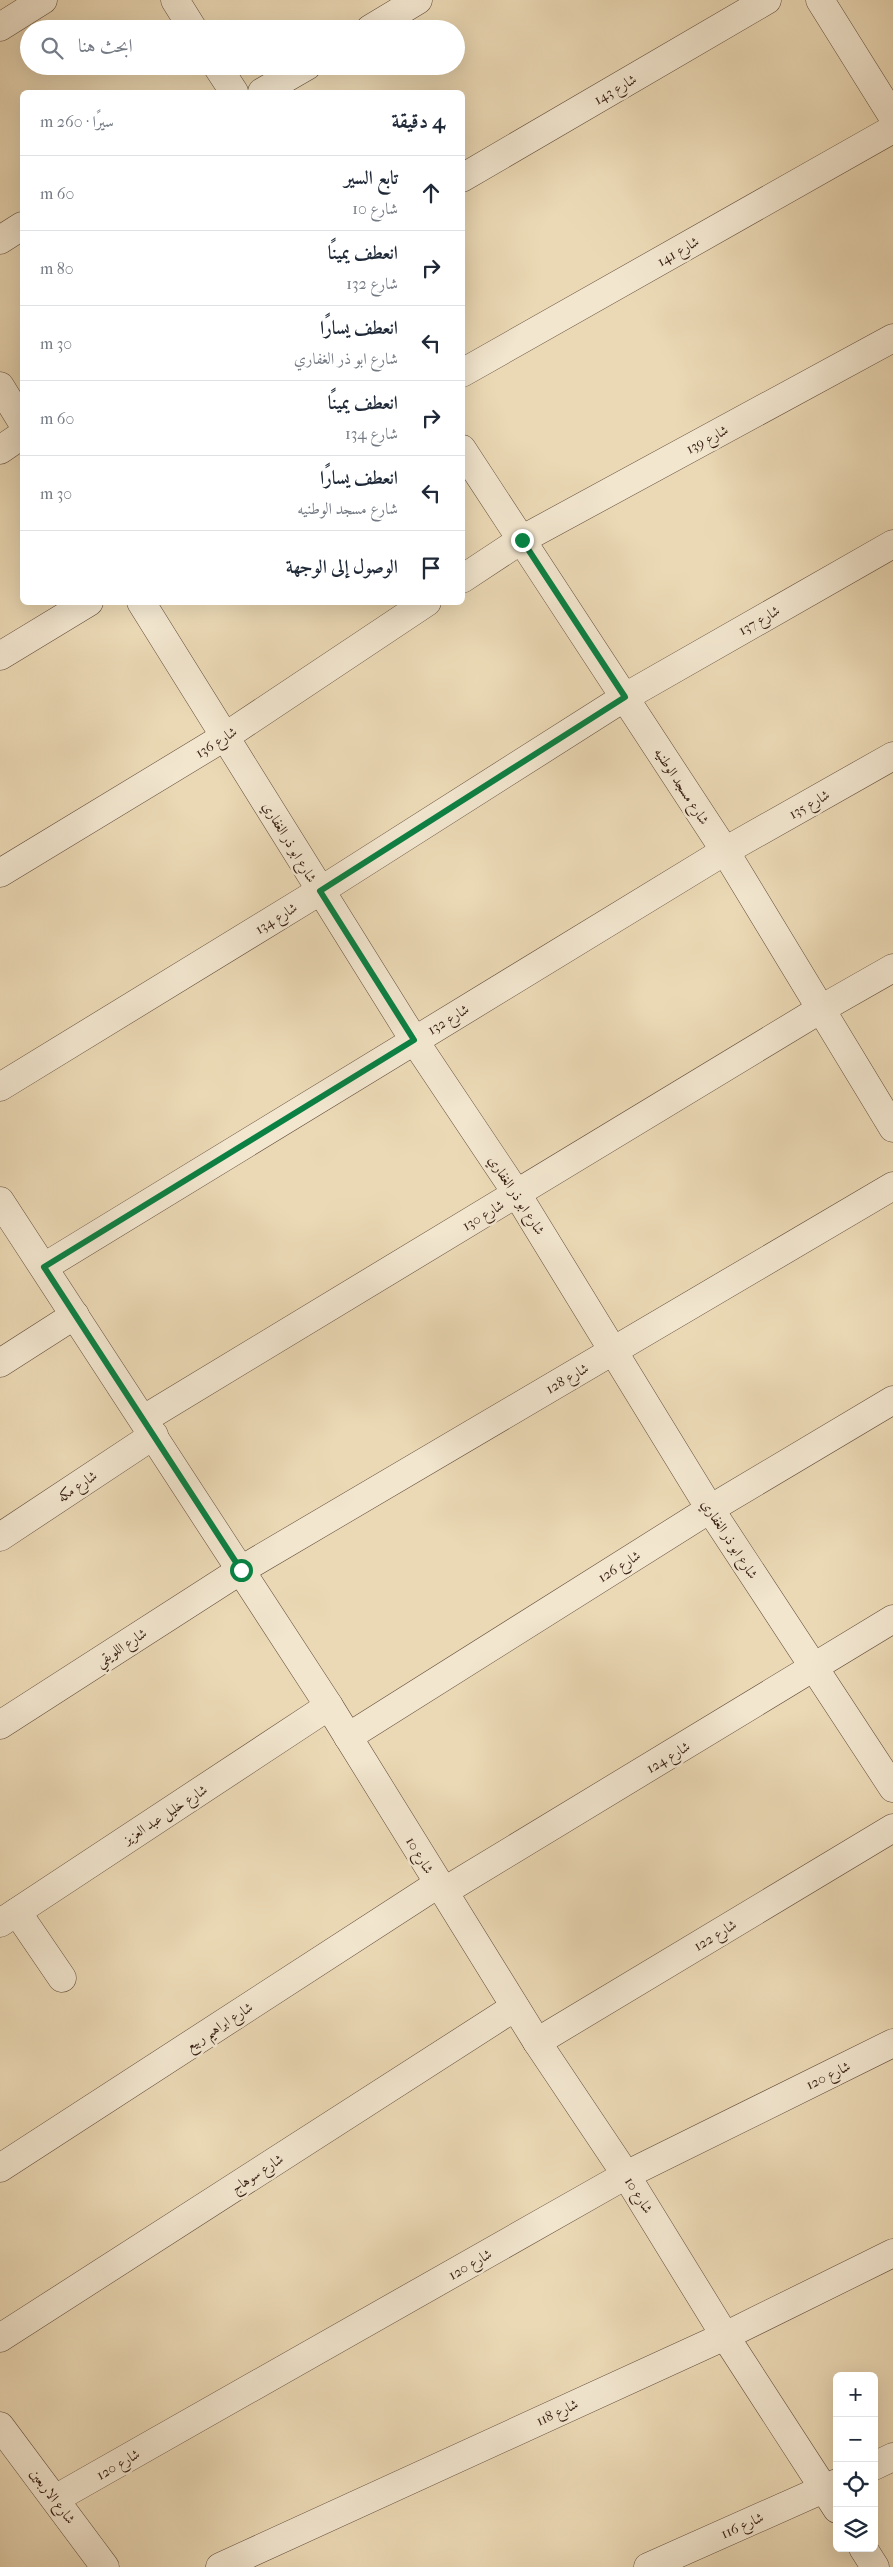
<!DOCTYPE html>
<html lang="ar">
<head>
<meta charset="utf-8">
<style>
  body { margin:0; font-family:"IM FELL French Canon",Amiri,serif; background:#f2f2f3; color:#1f2937; direction:rtl }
  .controls { position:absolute; right:15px; bottom:15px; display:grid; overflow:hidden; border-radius:8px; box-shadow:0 5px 20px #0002 }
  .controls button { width:45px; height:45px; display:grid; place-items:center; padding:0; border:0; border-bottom:1px solid #e0e1e3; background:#fff; color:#1f2937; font:25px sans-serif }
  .stop { position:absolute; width:15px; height:15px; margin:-11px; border:4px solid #0b8043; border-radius:50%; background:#fff }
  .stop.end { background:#0b8043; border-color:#fff; box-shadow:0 1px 5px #0008 }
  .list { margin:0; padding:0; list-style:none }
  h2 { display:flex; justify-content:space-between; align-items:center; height:65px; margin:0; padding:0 20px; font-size:21px }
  h2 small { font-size:16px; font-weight:400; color:#747a83 }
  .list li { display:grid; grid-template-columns:32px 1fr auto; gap:15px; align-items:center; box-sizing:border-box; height:75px; padding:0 20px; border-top:1px solid #e0e1e3 }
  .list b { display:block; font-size:19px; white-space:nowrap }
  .list p { margin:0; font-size:16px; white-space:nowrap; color:#747a83 }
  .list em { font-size:16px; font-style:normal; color:#747a83 }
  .icon { flex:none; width:28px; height:28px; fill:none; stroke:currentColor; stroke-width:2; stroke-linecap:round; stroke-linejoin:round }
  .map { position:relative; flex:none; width:893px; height:2567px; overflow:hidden; direction:ltr }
  .search { position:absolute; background:#fff; box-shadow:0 5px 20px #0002; left:20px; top:20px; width:445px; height:55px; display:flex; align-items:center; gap:12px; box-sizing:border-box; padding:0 18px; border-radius:28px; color:#747a83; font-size:19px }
  .panel { position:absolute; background:#fff; box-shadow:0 5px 20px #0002; left:20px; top:90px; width:445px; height:515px; border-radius:8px; direction:rtl }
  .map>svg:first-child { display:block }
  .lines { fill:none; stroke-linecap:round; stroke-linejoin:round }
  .minor-casing { stroke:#634c3b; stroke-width:29 }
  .tertiary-casing { stroke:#634c3b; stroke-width:29 }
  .minor { stroke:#f2e6cf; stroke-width:28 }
  .tertiary { stroke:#f2e6cf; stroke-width:28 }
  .route { stroke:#0b8043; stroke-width:6 }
  .labels { text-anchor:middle; stroke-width:5; stroke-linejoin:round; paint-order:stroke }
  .street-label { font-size:14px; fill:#361d12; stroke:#f2e6cf }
</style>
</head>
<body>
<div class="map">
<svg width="893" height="2567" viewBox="0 0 893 2567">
  <rect width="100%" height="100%" fill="#ebd9b5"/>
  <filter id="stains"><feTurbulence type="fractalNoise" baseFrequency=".004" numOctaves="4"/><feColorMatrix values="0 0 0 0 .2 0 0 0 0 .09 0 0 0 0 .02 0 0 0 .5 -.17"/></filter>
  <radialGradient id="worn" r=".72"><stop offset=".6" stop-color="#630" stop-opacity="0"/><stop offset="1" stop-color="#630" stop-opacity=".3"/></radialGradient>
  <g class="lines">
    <defs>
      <g id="minor">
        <polyline points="175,0 193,29"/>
        <polyline points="820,0 893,117"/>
        <polyline points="0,27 43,0"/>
        <polyline points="370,29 418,0"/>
        <polyline points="217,66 234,92"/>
        <polyline points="262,92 307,66"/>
        <polyline points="462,178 767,0"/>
        <polyline points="0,240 22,226"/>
        <polyline points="462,373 893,129"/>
        <polyline points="0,386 22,422"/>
        <polyline points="462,449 725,851 893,1128"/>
        <polyline points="0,450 22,435"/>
        <polyline points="462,579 521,540 893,338"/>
        <polyline points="141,602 414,1040 517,1194 710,1509 893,1788"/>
        <polyline points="0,656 89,602"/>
        <polyline points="0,873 226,736 427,602"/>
        <polyline points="0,1087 320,891 625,697 893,544"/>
        <polyline points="0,1201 329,1706 537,2042 626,2175 725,2336 837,2509"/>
        <polyline points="44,1267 725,851 893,756"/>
        <polyline points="0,1363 75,1315"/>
        <polyline points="144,1419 821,1009 893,968"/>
        <polyline points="0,1537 154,1435"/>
        <polyline points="0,1725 241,1570 893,1186"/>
        <polyline points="348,1737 710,1509 893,1400"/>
        <polyline points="443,1892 893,1619"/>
        <polyline points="17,1912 62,1978"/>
        <polyline points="0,1923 329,1706"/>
        <polyline points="537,2042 893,1828"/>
        <polyline points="0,2168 438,1884"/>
        <polyline points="0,2338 515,2007"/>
        <polyline points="874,2466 893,2457"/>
        <polyline points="55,2499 626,2175 893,2043"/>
        <polyline points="863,2548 875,2567"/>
        <polyline points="220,2567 725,2336 893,2253"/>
        <polyline points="648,2567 837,2483"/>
      </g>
      <polyline id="tertiary" points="0,2426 105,2567"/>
    </defs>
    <!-- minor casing -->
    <use href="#minor" class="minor-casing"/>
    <!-- tertiary casing -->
    <use href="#tertiary" class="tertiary-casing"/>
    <!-- minor -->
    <use href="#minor" class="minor"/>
    <!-- tertiary -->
    <use href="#tertiary" class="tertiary"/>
  </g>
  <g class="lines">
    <!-- route -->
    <polyline class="route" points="241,1570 44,1267 414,1040 320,891 625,697 522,540"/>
  </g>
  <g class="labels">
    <!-- street labels -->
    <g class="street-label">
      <text transform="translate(615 89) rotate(-30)" y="5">شارع 143</text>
      <text transform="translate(678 251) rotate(-30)" y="5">شارع 141</text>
      <text transform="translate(707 439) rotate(-28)" y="5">شارع 139</text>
      <text transform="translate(759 620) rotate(-30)" y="5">شارع 137</text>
      <text transform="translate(216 742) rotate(-32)" y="5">شارع 136</text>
      <text transform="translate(682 786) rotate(57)" y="5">شارع مسجد الوطنيه</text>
      <text transform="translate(809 804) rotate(-30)" y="5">شارع 135</text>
      <text transform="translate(290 842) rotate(59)" y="5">شارع ابو ذر الغفاري</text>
      <text transform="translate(276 918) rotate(-32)" y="5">شارع 134</text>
      <text transform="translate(448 1019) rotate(-31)" y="5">شارع 132</text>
      <text transform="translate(517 1195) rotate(57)" y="5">شارع ابو ذر الغفاري</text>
      <text transform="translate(483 1215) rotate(-31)" y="5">شارع 130</text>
      <text transform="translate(567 1378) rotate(-30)" y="5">شارع 128</text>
      <text transform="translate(77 1486) rotate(-34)" y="5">شارع مكه</text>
      <text transform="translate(730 1539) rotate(57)" y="5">شارع ابو ذر الغفاري</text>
      <text transform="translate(619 1566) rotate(-32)" y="5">شارع 126</text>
      <text transform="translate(121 1647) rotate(-33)" y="5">شارع اللويقي</text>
      <text transform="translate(668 1757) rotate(-31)" y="5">شارع 124</text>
      <text transform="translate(165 1814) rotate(-33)" y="5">شارع خليل عبد العزيز</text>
      <text transform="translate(420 1855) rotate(59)" y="5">شارع 10</text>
      <text transform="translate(715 1935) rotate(-31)" y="5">شارع 122</text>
      <text transform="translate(219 2026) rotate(-33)" y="5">شارع ابراهيم ربيع</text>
      <text transform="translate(828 2075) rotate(-26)" y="5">شارع 120</text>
      <text transform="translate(257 2173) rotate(-33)" y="5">شارع سوهاج</text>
      <text transform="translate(639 2195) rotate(58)" y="5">شارع 10</text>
      <text transform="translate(470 2264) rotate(-30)" y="5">شارع 120</text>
      <text transform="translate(557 2412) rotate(-25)" y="5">شارع 118</text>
      <text transform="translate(118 2464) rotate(-30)" y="5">شارع 120</text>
      <text transform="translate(53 2496) rotate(53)" y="5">شارع الاربعين</text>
      <text transform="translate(742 2525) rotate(-24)" y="5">شارع 116</text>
    </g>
  </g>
  <rect width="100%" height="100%" filter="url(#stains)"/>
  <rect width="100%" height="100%" fill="url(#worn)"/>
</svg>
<div class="controls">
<button>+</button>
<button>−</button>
<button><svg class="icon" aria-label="locate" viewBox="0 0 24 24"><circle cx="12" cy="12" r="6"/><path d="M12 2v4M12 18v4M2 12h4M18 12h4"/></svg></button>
<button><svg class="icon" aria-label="layers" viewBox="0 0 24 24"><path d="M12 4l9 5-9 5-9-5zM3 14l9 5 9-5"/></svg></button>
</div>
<div class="stop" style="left:241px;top:1570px"></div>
<div class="stop end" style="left:522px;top:540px"></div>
<div class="search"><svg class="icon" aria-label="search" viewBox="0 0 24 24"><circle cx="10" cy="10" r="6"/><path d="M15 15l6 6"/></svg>ابحث هنا</div>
<section class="panel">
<h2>4 دقيقة<small>سيرًا · 260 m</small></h2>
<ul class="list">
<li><svg class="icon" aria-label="ahead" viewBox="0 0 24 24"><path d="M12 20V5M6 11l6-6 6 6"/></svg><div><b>تابع السير</b><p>شارع 10</p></div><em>60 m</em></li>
<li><svg class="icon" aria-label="right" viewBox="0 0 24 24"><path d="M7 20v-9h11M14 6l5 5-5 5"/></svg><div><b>انعطف يمينًا</b><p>شارع 132</p></div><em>80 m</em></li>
<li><svg class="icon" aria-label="left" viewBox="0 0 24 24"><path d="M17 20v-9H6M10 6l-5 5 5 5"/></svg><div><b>انعطف يسارًا</b><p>شارع ابو ذر الغفاري</p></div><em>30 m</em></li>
<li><svg class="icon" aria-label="right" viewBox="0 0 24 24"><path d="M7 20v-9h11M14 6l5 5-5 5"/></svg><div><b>انعطف يمينًا</b><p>شارع 134</p></div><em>60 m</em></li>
<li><svg class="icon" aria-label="left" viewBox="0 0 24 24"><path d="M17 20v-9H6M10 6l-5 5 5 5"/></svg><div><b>انعطف يسارًا</b><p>شارع مسجد الوطنيه</p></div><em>30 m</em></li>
<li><svg class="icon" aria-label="arrive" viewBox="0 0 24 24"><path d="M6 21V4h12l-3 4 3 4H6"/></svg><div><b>الوصول إلى الوجهة</b></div></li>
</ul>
</section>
</div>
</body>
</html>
